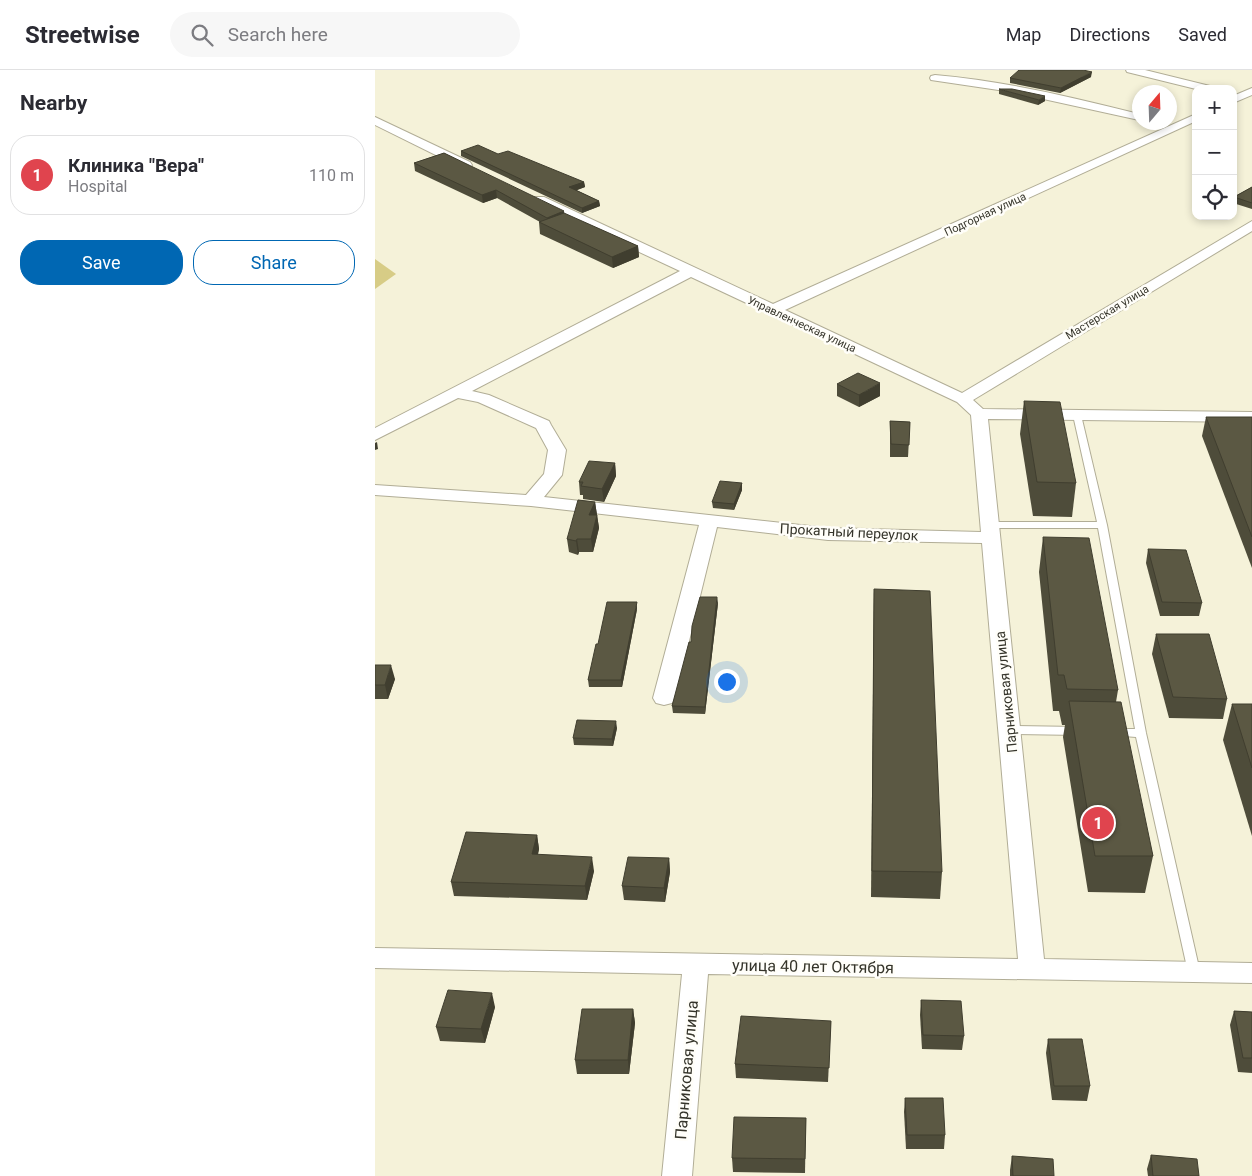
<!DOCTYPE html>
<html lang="en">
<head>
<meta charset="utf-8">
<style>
  body { margin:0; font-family:Roboto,sans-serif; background:#f7f7f7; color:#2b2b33 }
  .controls { position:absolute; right:15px; top:15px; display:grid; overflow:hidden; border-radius:10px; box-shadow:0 2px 8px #0003 }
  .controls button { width:45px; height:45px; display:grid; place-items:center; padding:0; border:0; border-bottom:1px solid #e1e1e2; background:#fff; color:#2b2b33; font:25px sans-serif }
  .compass { position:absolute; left:757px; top:15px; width:45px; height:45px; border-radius:50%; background:#fff; box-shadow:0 2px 8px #0003; rotate:19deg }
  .you { position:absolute; left:351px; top:611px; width:18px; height:18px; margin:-12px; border:4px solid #fff; border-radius:50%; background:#1a73e8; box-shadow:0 0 0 8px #1a73e833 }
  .badge { display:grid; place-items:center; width:32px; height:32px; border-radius:50%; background:#0067b3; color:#fff; font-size:16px; font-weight:700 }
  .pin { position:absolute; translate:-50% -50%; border:2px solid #fff; box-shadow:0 1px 5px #0006 }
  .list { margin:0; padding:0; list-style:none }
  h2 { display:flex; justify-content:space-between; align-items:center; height:65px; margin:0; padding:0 20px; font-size:21px }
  h2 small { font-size:16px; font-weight:400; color:#7c7c81 }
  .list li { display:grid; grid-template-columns:32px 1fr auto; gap:15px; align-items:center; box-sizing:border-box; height:80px; margin:0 10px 10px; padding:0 10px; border:1px solid #e1e1e2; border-radius:20px }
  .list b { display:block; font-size:19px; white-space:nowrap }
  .list p { margin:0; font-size:16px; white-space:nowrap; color:#7c7c81 }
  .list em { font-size:16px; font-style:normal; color:#7c7c81 }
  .actions { display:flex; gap:10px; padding:15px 20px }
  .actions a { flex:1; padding:11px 0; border:1px solid #0067b3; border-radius:20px; text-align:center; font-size:18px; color:#0067b3 }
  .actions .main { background:#0067b3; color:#fff }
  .icon { flex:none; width:28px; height:28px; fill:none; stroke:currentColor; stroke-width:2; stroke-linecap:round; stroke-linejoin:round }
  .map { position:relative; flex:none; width:877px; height:1106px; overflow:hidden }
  header { display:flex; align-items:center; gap:30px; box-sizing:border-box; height:70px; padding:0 25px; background:#fff; border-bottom:1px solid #e1e1e2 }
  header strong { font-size:24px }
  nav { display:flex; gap:28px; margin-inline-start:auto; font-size:18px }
  .search { width:350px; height:45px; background:#f7f7f7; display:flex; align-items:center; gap:12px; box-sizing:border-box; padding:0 18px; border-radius:28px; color:#7c7c81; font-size:19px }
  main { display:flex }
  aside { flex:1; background:#fff }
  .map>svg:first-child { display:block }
  .green { fill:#d7cc86 }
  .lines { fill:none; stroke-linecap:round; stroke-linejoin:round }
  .lane-casing { stroke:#b1ad96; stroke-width:2 }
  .street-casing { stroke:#b1ad96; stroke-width:2 }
  .lane { fill:#fff; fill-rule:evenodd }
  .street { fill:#fff; fill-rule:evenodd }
  .wall { fill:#4e4c3a }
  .shaded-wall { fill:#403e2f }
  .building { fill:#5b5843; stroke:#403e2f }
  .labels { text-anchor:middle; stroke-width:5; stroke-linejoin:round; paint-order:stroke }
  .far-street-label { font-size:11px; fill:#35342a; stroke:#fffef9 }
  .street-label { font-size:14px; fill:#35342a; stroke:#fffef9 }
  .near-street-label { font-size:16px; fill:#35342a; stroke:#fffef9 }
</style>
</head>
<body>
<header>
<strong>Streetwise</strong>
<div class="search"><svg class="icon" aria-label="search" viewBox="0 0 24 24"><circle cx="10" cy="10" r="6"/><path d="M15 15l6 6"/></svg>Search here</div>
<nav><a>Map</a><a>Directions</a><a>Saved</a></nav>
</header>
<main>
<aside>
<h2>Nearby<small></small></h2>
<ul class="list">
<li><span class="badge" style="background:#e0444e">1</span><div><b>Клиника &quot;Вера&quot;</b><p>Hospital</p></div><em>110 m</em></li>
</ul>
<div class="actions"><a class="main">Save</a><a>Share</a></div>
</aside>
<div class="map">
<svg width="877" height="1106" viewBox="0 0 877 1106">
  <rect width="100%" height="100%" fill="#f5f2d9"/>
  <!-- green -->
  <polygon class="green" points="0,189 21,204 0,219"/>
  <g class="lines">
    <defs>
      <g id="lane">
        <polygon points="699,343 705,343 706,345 732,455 771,663 825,902 824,906 819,907 814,906 813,902 761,667 736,665 735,662 736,659 760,659 723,458 613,458 608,455 613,452 722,452 698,345"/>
        <polygon points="635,656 703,657 707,658 708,661 707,664 703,665 635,664 631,663 630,660 631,657"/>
      </g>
      <g id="street">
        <polygon points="751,0 770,0 839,17 840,19 821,19 752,2"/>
        <path d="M560,5C629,11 697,27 764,44V50L637,22L556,10L555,8L556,6Z"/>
        <polygon points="877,18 877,25 858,33 858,26"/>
        <path d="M821,44V51L410,240L587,323L877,151V161L598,330L608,339L877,342V352L613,349L669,889L877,893V913L333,904L317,1106H287L307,904L0,898V878L643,889L607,473L453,470L342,457L300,628L297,633L289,635L281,633L278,628L324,455L156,436L0,425V415L151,425L169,404L173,380L161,358L103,332L83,328L0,370V358L305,201L159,133L157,130L159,127H169L398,234ZM316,207L582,332L596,345L606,462L453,458L169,427L187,405L191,380L176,355L174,351L114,325L97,321Z"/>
        <polygon points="0,47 95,92 97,95 95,98 87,98 0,55"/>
      </g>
    </defs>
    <!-- lane casing -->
    <use href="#lane" class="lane-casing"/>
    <!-- street casing -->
    <use href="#street" class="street-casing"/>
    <!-- lane -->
    <use href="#lane" class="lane"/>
    <!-- street -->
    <use href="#street" class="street"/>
  </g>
  <!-- wall -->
  <g class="wall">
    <polygon points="716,7 685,23 635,13 635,8"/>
    <polygon points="624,19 670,31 663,35 624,24"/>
    <polygon points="86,81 123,84 209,112 210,117 201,120 224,131 225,136 207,143 86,86"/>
    <polygon points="69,83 190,144 263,176 264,187 238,198 165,164 164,152 165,152 122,128 108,133 40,101 39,93"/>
    <polygon points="877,117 877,139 858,133 859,127"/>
    <polygon points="462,314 505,326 484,337 462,326"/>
    <polygon points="649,331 701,413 697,447 658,446 645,364"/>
    <polygon points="831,347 877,347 877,498 827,366"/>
    <polygon points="515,351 535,352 533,387 515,387"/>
    <polygon points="240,393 241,406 229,432 208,429 208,425 205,425 204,412"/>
    <polygon points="367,413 367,420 359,440 338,438 337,432"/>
    <polygon points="220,432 224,458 218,482 204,482 203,485 194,482 192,469"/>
    <polygon points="668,467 743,620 741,632 778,786 770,823 713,822 688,667 690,655 687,655 684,641 678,641 664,502"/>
    <polygon points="773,479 827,533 824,546 785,546 771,493"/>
    <polygon points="499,519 567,802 565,829 496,827"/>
    <polygon points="343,533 330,644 298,643 297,636 316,572"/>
    <polygon points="262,539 247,617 214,617 213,610 223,574"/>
    <polygon points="781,564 852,629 848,649 794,648 777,584"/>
    <polygon points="0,595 20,609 13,629 0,629"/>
    <polygon points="857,634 877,634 877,766 848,670"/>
    <polygon points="242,658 238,676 199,675 198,668"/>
    <polygon points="162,765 164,779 163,785 219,801 212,830 79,826 76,812"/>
    <polygon points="294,788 295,802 290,832 249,830 247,816"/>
    <polygon points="546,930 589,966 587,980 547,979 545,945"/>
    <polygon points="120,937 110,973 65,971 61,957"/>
    <polygon points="258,939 260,953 254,1004 202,1004 200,990"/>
    <polygon points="859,941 877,942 877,1003 863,1002 855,955"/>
    <polygon points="456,951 453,1012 361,1008 360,994"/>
    <polygon points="673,969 715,1016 712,1031 677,1030 671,983"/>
    <polygon points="530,1028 570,1065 569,1079 531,1079 529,1042"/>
    <polygon points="431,1048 430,1103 358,1102 357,1088"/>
    <polygon points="776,1085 824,1106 773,1106 772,1099"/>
    <polygon points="637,1086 679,1106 635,1106 635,1100"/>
  </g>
  <!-- shaded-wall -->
  <g class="shaded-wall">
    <polygon points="717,2 716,7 685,23 686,18"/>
    <polygon points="670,26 670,31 663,35 664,30"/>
    <polygon points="209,112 210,117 195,123 194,117"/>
    <polygon points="121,120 122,128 108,133 107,125"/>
    <polygon points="224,131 225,136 207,143 207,138"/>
    <polygon points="189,141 190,149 173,156 172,148"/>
    <polygon points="263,176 264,187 238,198 237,187"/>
    <polygon points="505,313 505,326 484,337 484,325"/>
    <polygon points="2,372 3,379 0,380 0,373"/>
    <polygon points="240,393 241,406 229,432 227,419"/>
    <polygon points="367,413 367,420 359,440 359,434"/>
    <polygon points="220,432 222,445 214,445"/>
    <polygon points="222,445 224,458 218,482 216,469"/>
    <polygon points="202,469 204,482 203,485 201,471"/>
    <polygon points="342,527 343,533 330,644 330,637"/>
    <polygon points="262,532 262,539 247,617 246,610"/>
    <polygon points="16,595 20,609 13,629 10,615"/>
    <polygon points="241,651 242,658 238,676 237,669"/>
    <polygon points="162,765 164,779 159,798 157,784"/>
    <polygon points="217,787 219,801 212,830 210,816"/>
    <polygon points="294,788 295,802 290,832 289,818"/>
    <polygon points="117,923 120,937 110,973 106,959"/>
    <polygon points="258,939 260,953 254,1004 253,990"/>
  </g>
  <!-- building -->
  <g class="building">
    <polygon points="644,0 708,0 717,2 686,18 635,8"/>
    <polygon points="624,19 637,19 670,26 664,30"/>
    <polygon points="103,75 123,84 133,81 209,112 194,117 224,131 207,138 86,81"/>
    <polygon points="69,83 189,141 172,148 121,120 107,125 39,93"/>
    <polygon points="877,117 877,133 859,127"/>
    <polygon points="189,143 263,176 237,187 164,152"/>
    <polygon points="483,303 505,313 484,325 462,314"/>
    <polygon points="649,331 685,332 701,413 662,412"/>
    <polygon points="831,347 877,347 877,467"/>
    <polygon points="515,351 535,352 534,375 516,374"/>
    <polygon points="214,391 240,393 227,419 206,416 208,412 204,412"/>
    <polygon points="345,411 367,413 359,434 337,432"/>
    <polygon points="203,430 220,432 214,445 222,445 216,469 202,469 201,471 192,469"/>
    <polygon points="668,467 714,468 743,620 692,619 689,605 683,605"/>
    <polygon points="773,479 811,480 827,533 787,532"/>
    <polygon points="499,519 555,521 567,802 497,801"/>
    <polygon points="325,527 342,527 330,637 297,636 314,572 316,572 317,556"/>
    <polygon points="232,532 262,532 246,610 213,610 221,574 223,574"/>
    <polygon points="781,564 834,564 852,629 798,627"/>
    <polygon points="0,595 16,595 10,615 0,615"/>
    <polygon points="694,631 746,632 778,786 720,786"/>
    <polygon points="857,634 877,634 877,698"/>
    <polygon points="202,650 241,651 237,669 198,668"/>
    <polygon points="91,762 162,765 157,784 217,787 210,816 76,812"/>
    <polygon points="253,787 294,788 289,818 247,816"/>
    <polygon points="73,920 117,923 106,959 61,957"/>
    <polygon points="546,930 586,931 589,966 548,965"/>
    <polygon points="207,939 258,939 253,990 200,990"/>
    <polygon points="859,941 877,942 877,988 868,988"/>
    <polygon points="366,946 456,951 454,998 360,994"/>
    <polygon points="673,969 707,969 715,1016 679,1016"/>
    <polygon points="530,1028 568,1028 570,1065 532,1065"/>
    <polygon points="359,1047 431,1048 430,1089 357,1088"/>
    <polygon points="776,1085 822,1089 824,1106 778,1106"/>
    <polygon points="637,1086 678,1089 679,1106 638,1106"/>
  </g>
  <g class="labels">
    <!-- far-street labels -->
    <g class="far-street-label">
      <text transform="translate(610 144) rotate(-25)" y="4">Подгорная улица</text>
      <text transform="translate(732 242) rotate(-31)" y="4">Мастерская улица</text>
      <text transform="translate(427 254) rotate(25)" y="4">Управленческая улица</text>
    </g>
    <!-- street labels -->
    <g class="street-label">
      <text transform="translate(474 462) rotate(3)" y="5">Прокатный переулок</text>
      <text transform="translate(631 622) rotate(-96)" y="5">Парниковая улица</text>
    </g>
    <!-- near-street labels -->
    <g class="near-street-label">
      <text transform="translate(438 896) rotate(1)" y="6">улица 40 лет Октября</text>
      <text transform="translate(311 1000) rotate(-85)" y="6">Парниковая улица</text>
    </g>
  </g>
</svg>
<div class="controls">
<button>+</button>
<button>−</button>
<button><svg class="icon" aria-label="locate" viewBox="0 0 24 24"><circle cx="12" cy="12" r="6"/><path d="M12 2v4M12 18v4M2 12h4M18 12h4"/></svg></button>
</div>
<svg class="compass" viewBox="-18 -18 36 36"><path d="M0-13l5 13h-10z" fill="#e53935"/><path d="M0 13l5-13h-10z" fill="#7c7c81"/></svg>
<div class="you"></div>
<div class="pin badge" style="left:723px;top:753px;background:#e0444e">1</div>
</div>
</main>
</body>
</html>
